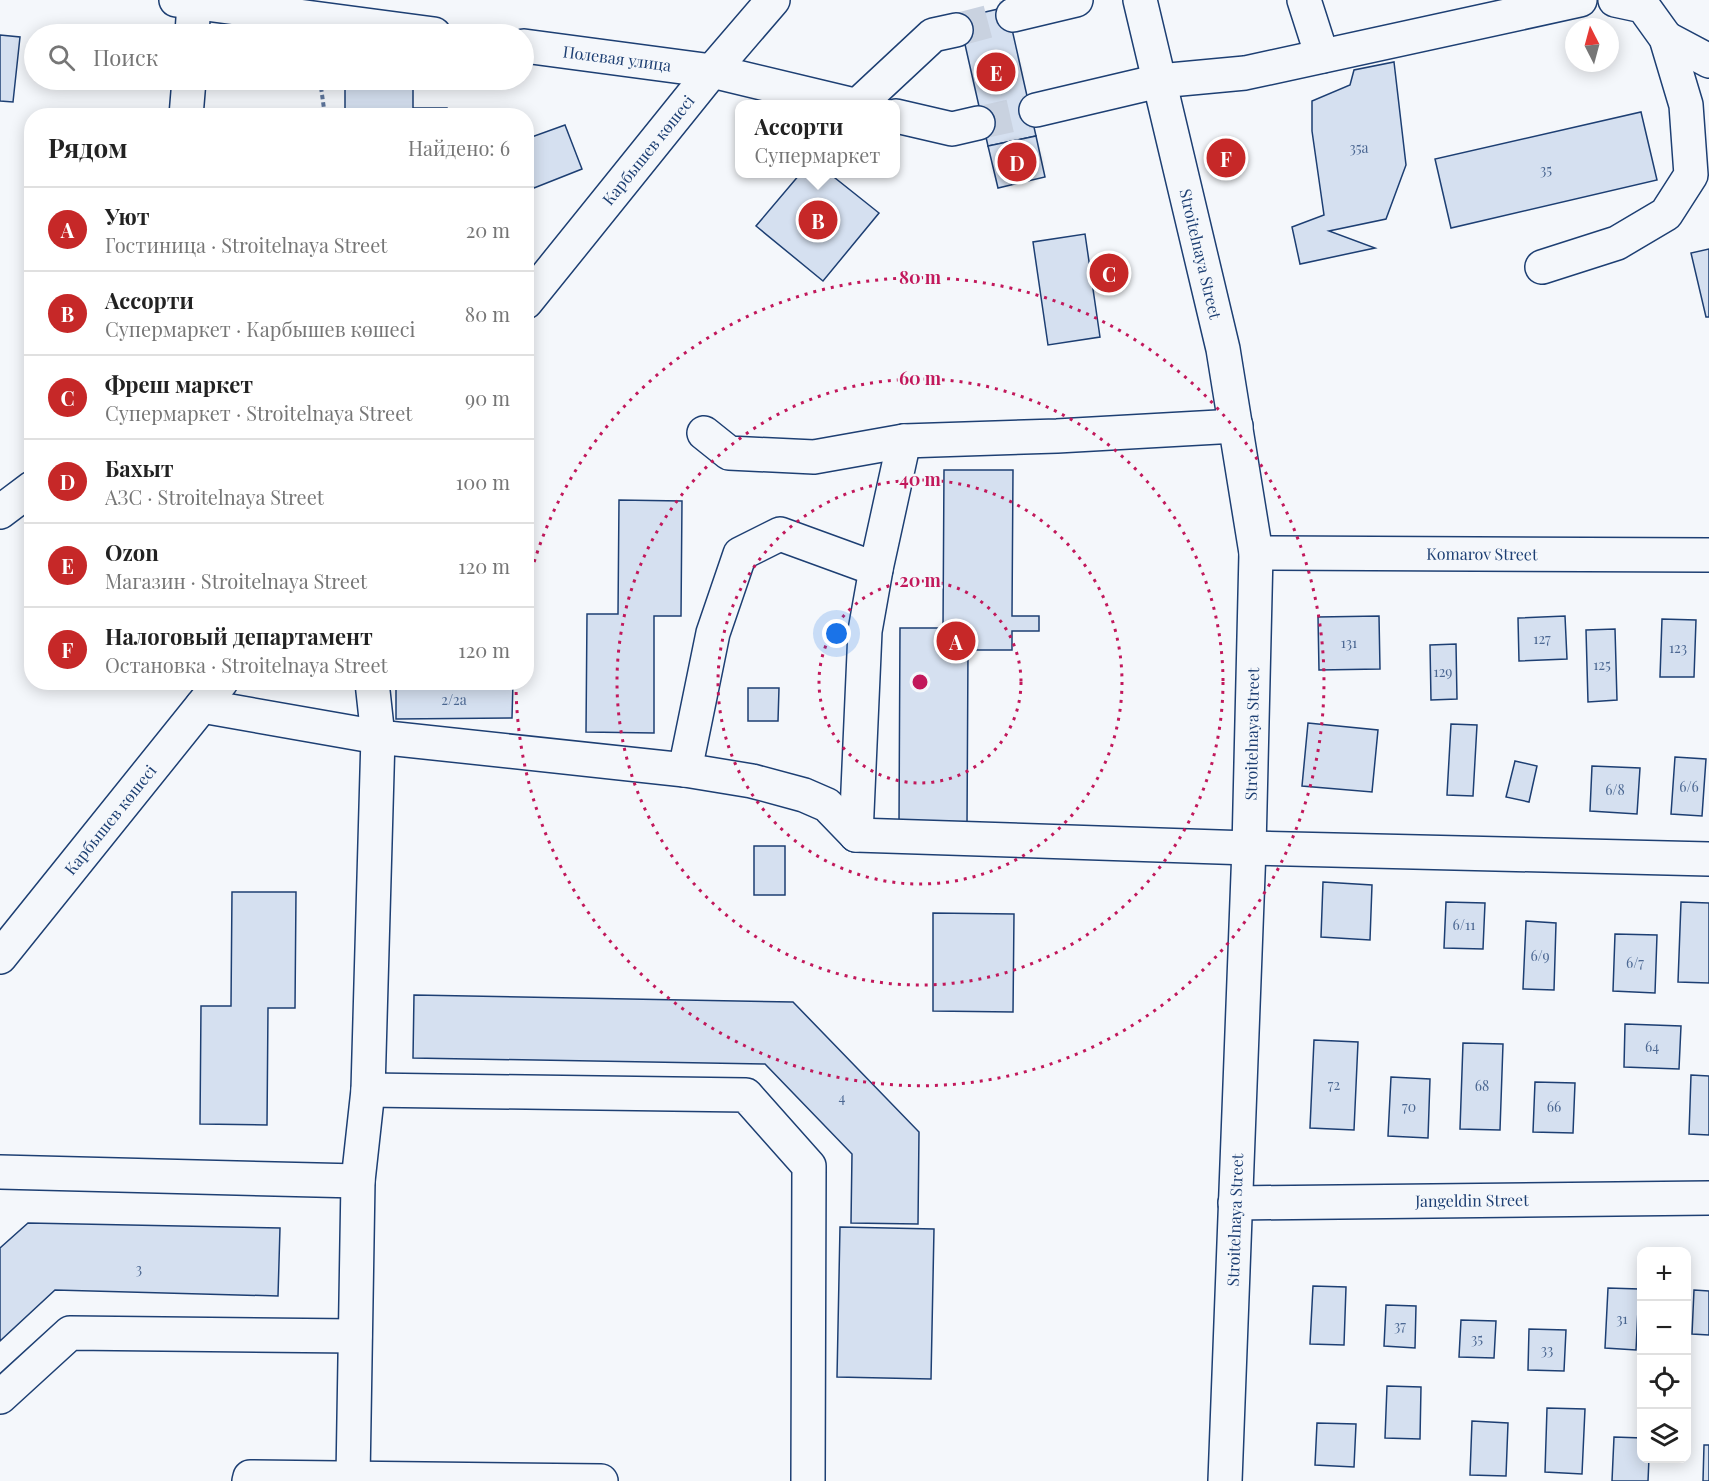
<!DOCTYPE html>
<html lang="ru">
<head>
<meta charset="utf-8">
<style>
  body { margin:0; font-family:"Playfair Display",serif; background:#f6f6f6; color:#222 }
  .controls { position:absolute; right:18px; bottom:18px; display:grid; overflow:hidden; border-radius:12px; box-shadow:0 3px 15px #0003 }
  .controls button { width:54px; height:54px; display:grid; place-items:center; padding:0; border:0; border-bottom:2px solid #e0e0e0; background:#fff; color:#222; font:30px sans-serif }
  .compass { position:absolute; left:1565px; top:18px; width:54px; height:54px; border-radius:50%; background:#fff; box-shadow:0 3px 15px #0003; rotate:354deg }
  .you { position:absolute; left:837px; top:634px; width:21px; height:21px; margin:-15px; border:4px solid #fff; border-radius:50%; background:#1a73e8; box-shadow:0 0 0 9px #1a73e833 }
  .badge { display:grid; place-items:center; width:39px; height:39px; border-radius:50%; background:#c62828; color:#fff; font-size:20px; font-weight:700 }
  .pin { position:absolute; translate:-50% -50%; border:3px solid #fff; box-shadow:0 2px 6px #0006 }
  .popup { position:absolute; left:735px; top:100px; width:165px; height:78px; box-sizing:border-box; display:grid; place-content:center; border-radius:12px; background:#fff; filter:drop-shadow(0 2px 4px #0005); font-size:20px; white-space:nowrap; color:#767676 }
  .popup b { font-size:22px; color:#222 }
  .popup::after { content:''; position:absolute; left:50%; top:100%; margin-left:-12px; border:12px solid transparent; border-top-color:#fff }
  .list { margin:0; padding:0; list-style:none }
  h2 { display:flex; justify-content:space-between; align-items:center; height:78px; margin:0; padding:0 24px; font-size:26px }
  h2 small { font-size:20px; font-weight:400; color:#767676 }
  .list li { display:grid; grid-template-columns:39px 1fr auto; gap:18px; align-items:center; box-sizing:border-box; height:84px; padding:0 24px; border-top:2px solid #e0e0e0 }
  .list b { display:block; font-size:22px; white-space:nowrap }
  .list p { margin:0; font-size:20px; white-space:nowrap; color:#767676 }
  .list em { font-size:20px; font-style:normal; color:#767676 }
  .icon { flex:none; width:33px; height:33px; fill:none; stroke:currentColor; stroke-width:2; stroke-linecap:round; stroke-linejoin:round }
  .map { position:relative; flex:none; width:1709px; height:1481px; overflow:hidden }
  .search { position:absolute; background:#fff; box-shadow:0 3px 15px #0003; left:24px; top:24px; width:510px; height:66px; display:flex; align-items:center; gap:15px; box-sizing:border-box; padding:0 21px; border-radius:33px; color:#767676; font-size:22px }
  .panel { position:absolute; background:#fff; box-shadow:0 3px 15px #0003; left:24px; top:108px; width:510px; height:582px; border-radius:24px }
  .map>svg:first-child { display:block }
  .building { fill:#d5e0f0; stroke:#1d3f73; stroke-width:1.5 }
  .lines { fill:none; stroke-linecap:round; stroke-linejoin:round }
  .minor-tunnel { stroke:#c9d2e0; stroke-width:33; stroke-dasharray:33 16; stroke-linecap:butt }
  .minor-casing { stroke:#1d3f73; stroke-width:36 }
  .major-casing { stroke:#1d3f73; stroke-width:36 }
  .path { stroke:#5e769c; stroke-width:4; stroke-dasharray:4.5 3; stroke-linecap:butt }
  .minor { stroke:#f4f7fb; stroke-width:33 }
  .major { stroke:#f4f7fb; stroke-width:33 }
  .ring { fill:none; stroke:#c2185b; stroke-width:3; stroke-dasharray:3 6 }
  .labels { text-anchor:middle; stroke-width:4.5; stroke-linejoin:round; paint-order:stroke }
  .number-label { font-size:14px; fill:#4b6792 }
  .street-label { font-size:16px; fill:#1d3f73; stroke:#f4f7fb }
  .centre { fill:#c2185b; stroke:#f4f7fb; stroke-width:3 }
  .ring-label { font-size:18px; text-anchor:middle; font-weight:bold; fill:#c2185b; stroke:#f4f7fb; stroke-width:4.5; stroke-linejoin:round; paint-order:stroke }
</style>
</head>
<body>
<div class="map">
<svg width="1709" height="1481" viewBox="0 0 1709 1481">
  <rect width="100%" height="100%" fill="#f4f7fb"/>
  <!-- building -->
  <g class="building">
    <polygon points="1007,7 1036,136 988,146 959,18"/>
    <polygon points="0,35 20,37 13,102 0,101"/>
    <polygon points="1394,62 1406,165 1386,219 1329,231 1375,248 1300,264 1292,227 1324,215 1312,131 1312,101 1350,85 1354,70"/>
    <polygon points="345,80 413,80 413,108 447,108 447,116 345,116"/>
    <polygon points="1641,112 1657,180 1451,228 1435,159"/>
    <polygon points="565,125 582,169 534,188 526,169 526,139"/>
    <polygon points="1036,136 1045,177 998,188 988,146"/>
    <polygon points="800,174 830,174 879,213 823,281 756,226"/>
    <polygon points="1085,234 1100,337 1048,345 1033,242"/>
    <polygon points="1709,249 1709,317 1706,317 1691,253"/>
    <polygon points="944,470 1013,470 1012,616 1039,616 1039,631 1012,631 1012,650 968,650 967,826 899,825 900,628 943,628"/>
    <polygon points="619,500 682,501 681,616 654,616 654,733 586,732 587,614 618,614"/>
    <polygon points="1379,616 1380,669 1319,670 1318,617"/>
    <polygon points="1565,616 1567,659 1519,661 1518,618"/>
    <polygon points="1662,619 1696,620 1694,677 1660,677"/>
    <polygon points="1615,629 1617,700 1588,702 1586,630"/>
    <polygon points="1456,644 1457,699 1431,700 1430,645"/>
    <polygon points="396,682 513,682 512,718 396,719"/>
    <polygon points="748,688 779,688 778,721 748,721"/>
    <polygon points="1308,723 1378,730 1372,792 1302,786"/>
    <polygon points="1451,724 1477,725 1473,796 1447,795"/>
    <polygon points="1675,757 1706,759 1702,816 1671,814"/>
    <polygon points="1515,761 1537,766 1529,802 1506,797"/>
    <polygon points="1592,766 1640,768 1637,814 1590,811"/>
    <rect x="754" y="846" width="31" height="49"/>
    <polygon points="1323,882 1372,885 1370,940 1321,937"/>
    <polygon points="232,892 296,892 295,1008 268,1008 267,1125 200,1124 201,1006 231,1006"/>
    <polygon points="1446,902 1485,903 1483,949 1444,948"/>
    <polygon points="1681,902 1709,903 1709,983 1678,982"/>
    <polygon points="933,913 1014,914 1013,1012 933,1011"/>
    <polygon points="1526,921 1556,923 1554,990 1523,989"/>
    <polygon points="1615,934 1657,935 1655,993 1613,991"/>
    <polygon points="414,995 793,1002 919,1132 918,1224 851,1223 852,1154 765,1064 413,1058"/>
    <polygon points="1625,1024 1681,1026 1679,1069 1624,1067"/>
    <polygon points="1314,1040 1358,1042 1354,1130 1310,1128"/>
    <polygon points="1463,1043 1503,1044 1500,1130 1460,1129"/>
    <polygon points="1691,1075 1709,1076 1709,1135 1689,1134"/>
    <polygon points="1391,1077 1430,1079 1428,1138 1388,1136"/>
    <polygon points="1535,1082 1575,1083 1573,1133 1533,1132"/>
    <polygon points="28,1223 280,1228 278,1296 55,1290 0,1341 0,1248"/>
    <polygon points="840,1227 934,1229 931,1379 837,1377"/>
    <polygon points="1313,1286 1346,1287 1344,1345 1310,1344"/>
    <polygon points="1608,1288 1639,1289 1636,1350 1605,1348"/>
    <polygon points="1694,1290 1709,1291 1709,1335 1692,1334"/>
    <polygon points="1386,1305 1416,1306 1415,1348 1384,1346"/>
    <polygon points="1461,1320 1496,1321 1494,1358 1459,1357"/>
    <polygon points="1529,1329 1566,1330 1564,1371 1528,1370"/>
    <polygon points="1387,1386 1421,1387 1420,1439 1385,1438"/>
    <polygon points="1547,1408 1585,1409 1582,1474 1545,1472"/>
    <polygon points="1472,1421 1508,1423 1506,1476 1470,1475"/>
    <polygon points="1317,1423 1356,1424 1354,1467 1315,1465"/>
    <polygon points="1614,1437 1642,1438 1642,1458 1649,1458 1648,1481 1612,1481"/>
    <polygon points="1704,1445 1709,1445 1709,1481 1703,1481"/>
  </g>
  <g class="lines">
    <!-- minor-tunnel -->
    <g class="minor-tunnel">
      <polyline points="956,30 1013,15"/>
      <polyline points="978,123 1036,110"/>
    </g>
    <defs>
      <g id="minor">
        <polyline points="176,0 434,34"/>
        <path id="s1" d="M1140,0L1223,349L1256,553L1249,848L1225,1481"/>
        <polyline points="1304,0 1322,56"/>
        <polyline points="1013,15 1076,0"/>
        <polyline points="192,34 194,2"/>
        <polyline points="1666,38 1709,61"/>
        <path id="s2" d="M524,46L712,71L850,104"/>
        <polyline points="859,104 933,35 956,30"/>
        <polyline points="1036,110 1159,81 1245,73 1580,0"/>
        <polyline points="186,116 189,80"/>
        <polyline points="896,116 952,129 978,123"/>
        <polyline points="1542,267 1617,243 1666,214 1691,175 1686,105 1666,38 1643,6 1615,0"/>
        <polyline points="704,433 729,453 814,457 904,441 1057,436 1236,426"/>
        <polyline points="0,512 32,488"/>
        <path id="s3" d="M1256,553L1709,555"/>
        <polyline points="202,706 378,737 685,770 752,781 804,795 827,805 856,835 1249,848 1709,859"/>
        <polyline points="685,770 713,633 740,554 780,534 876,569"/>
        <polyline points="856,835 865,631 876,569 904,441"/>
        <polyline points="368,1090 746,1095 809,1166 808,1481"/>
        <polyline points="0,1172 358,1181"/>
        <path id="s4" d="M1235,1203L1709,1198"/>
        <polyline points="0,1397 70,1333 355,1336"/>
        <polyline points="353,1478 358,1181 368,1090 378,737 372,682"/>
        <polyline points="249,1481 250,1477 601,1481"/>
      </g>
      <g id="major">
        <path id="s5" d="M526,302L712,71L773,0"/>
        <path id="s6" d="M0,957L221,682"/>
      </g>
    </defs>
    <!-- minor casing -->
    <use href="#minor" class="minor-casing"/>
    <!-- major casing -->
    <use href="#major" class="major-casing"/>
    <!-- path -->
    <polyline class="path" points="320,80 325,116"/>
    <!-- minor -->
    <use href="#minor" class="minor"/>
    <!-- major -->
    <use href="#major" class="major"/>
  </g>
  <!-- distance rings -->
  <g class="ring">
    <circle cx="920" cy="682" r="101"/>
    <circle cx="920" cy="682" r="202"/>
    <circle cx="920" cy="682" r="303"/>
    <path d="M527 588A404 404 0 1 1 516 686"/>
  </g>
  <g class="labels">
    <!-- number labels -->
    <g class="number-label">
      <text x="1359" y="153">35а</text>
      <text x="1546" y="175">35</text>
      <text x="1542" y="644">127</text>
      <text x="1349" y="648">131</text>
      <text x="1678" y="653">123</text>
      <text x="1602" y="670">125</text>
      <text x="1443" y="677">129</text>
      <text x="454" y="705">2/2а</text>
      <text x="1689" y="792">6/6</text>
      <text x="1615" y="795">6/8</text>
      <text x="1464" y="930">6/11</text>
      <text x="1540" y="961">6/9</text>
      <text x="1635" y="968">6/7</text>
      <text x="1652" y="1052">64</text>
      <text x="1334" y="1090">72</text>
      <text x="1482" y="1091">68</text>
      <text x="842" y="1103">4</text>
      <text x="1409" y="1112">70</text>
      <text x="1554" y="1112">66</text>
      <text x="139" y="1274">3</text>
      <text x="1622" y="1324">31</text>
      <text x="1400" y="1331">37</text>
      <text x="1477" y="1344">35</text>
      <text x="1547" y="1355">33</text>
    </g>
    <!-- street labels -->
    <g class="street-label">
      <text dy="6" stroke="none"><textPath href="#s2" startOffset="94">Полевая улица</textPath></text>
      <text dy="6" stroke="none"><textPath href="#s5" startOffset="195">Карбышев көшесі</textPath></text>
      <text dy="6" stroke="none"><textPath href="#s1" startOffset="261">Stroitelnaya Street</textPath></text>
      <text dy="6" stroke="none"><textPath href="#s3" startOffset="226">Komarov Street</textPath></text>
      <text transform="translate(1252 734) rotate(-89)" y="6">Stroitelnaya Street</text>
      <text dy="6" stroke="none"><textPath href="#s6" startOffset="176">Карбышев көшесі</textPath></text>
      <text dy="6" stroke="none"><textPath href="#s4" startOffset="237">Jangeldin Street</textPath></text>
      <text transform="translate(1235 1220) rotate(-88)" y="6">Stroitelnaya Street</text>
    </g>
  </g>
  <circle cx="920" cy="682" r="9" class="centre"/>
  <g class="ring-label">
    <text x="920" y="284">80 m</text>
    <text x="920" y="385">60 m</text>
    <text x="920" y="486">40 m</text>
    <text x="920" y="587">20 m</text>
  </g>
</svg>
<div class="controls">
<button>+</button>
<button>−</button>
<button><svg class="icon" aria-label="locate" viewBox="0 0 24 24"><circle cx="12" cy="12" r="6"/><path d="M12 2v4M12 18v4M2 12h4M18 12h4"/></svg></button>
<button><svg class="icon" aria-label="layers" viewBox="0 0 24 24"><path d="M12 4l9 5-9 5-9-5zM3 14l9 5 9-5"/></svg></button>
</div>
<svg class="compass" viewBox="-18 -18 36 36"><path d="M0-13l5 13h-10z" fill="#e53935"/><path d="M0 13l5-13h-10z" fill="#767676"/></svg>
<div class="you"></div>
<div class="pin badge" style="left:956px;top:641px">A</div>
<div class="pin badge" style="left:818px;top:220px">B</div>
<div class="popup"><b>Ассорти</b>Супермаркет</div>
<div class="pin badge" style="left:1109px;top:273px">C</div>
<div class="pin badge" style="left:1017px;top:162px">D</div>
<div class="pin badge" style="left:996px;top:72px">E</div>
<div class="pin badge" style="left:1226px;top:158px">F</div>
<div class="search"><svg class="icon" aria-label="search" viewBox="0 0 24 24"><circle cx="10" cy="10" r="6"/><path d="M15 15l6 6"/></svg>Поиск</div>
<section class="panel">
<h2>Рядом<small>Найдено: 6</small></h2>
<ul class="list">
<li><span class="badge">A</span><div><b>Уют</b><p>Гостиница · Stroitelnaya Street</p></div><em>20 m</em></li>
<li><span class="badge">B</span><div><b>Ассорти</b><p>Супермаркет · Карбышев көшесі</p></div><em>80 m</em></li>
<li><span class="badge">C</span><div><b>Фреш маркет</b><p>Супермаркет · Stroitelnaya Street</p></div><em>90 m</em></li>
<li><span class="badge">D</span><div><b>Бахыт</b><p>АЗС · Stroitelnaya Street</p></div><em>100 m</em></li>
<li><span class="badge">E</span><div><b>Ozon</b><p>Магазин · Stroitelnaya Street</p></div><em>120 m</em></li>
<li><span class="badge">F</span><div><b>Налоговый департамент</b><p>Остановка · Stroitelnaya Street</p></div><em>120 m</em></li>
</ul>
</section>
</div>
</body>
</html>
